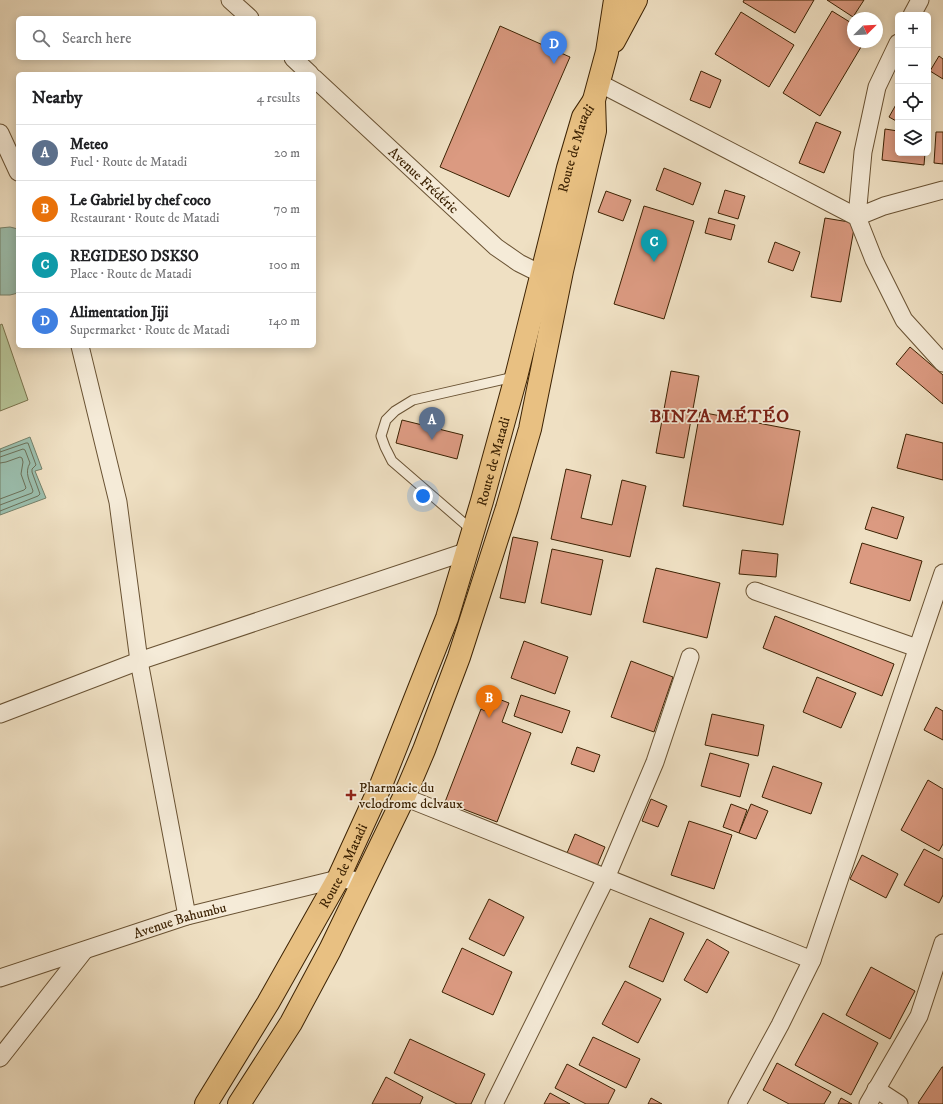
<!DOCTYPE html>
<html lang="en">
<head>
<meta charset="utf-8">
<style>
  body { margin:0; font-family:"IM FELL DW Pica",serif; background:#f2f2f2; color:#202124 }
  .controls { position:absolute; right:12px; top:12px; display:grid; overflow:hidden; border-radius:6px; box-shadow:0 2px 10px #0003 }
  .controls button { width:36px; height:36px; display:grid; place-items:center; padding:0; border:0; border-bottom:1px solid #e0e0e0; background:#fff; color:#202124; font:20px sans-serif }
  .compass { position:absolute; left:847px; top:12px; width:36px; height:36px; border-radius:50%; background:#fff; box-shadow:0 2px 10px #0003; rotate:66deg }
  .you { position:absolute; left:423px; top:496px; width:14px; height:14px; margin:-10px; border:3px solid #fff; border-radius:50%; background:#1a73e8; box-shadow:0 0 0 6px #1a73e833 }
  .badge { display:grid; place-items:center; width:26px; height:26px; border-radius:50%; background:#2563eb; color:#fff; font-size:13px; font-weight:700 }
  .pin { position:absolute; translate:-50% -33px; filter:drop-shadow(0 1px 2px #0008) }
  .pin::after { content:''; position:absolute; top:21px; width:14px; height:12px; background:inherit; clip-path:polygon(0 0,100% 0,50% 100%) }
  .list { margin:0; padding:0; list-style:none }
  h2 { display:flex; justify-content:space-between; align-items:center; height:52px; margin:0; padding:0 16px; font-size:17px }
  h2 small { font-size:13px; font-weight:400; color:#757577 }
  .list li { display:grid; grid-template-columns:26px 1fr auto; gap:12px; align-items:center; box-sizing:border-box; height:56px; padding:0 16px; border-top:1px solid #e0e0e0 }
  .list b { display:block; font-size:15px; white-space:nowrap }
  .list p { margin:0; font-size:13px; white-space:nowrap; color:#757577 }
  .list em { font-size:13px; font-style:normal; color:#757577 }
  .icon { flex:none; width:22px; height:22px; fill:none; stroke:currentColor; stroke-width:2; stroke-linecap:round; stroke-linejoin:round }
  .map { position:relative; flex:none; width:943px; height:1104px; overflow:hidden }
  .search { position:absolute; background:#fff; box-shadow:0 2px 10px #0003; left:16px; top:16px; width:300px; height:44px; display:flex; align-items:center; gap:10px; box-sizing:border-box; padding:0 14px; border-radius:6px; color:#757577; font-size:15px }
  .panel { position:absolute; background:#fff; box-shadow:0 2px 10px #0003; left:16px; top:72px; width:300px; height:276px; border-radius:6px }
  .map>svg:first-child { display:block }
  .green { fill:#b6c396; stroke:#79724c }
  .water { fill:#9bbead; stroke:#758069 }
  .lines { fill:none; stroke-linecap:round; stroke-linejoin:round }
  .shore { stroke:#6c7058; stroke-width:1 }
  .building { fill:#db9a81; stroke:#3c2203 }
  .service-casing { stroke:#695233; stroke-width:11 }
  .minor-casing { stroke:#695233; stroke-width:19 }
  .primary-casing { stroke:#3c2203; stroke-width:24 }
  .service { stroke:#f5ebd8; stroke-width:9 }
  .minor { stroke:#f5ebd8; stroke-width:17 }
  .primary { stroke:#e8c082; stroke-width:22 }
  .poi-dot { fill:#8f2418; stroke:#f5ebd8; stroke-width:1.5 }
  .labels { text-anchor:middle; stroke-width:3.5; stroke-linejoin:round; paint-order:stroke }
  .street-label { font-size:14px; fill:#3c2203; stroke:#f5ebd8 }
  .poi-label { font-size:14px; fill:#3c2203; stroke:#f5ebd8; text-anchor:start }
  .district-label { font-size:18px; font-weight:bold; letter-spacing:1px; fill:#7a1f14; stroke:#f5ebd8 }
</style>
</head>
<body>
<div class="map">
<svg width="943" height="1104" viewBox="0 0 943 1104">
  <rect width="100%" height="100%" fill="#efe0c3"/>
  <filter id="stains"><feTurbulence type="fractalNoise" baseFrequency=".005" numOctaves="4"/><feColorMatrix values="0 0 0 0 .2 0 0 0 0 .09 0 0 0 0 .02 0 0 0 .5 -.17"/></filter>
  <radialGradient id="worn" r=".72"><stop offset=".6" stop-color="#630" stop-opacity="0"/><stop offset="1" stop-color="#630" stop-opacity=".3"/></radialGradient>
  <!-- green -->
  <polygon class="green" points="2,324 28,400 0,411 0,325"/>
  <!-- water -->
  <g class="water">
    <polygon points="10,227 18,229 18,293 10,295 0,295 0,228"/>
    <polygon points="30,437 42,469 35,471 46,498 0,515 0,449"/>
  </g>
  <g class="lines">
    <!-- shore -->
    <g class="shore">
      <polyline points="0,452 26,443 28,443 36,465 32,469 32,472 40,494 38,496 0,511"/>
      <path d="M0,457L23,449L25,450L30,463C24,473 30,481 33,491L32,493L0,505"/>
      <polyline points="0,463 6,462 20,457 22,458 23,462 21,474 26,488 24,490 0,499"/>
    </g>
  </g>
  <!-- building -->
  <g class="building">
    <polygon points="744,0 814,0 795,33 743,2"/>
    <polygon points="827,0 864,0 853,17"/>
    <polygon points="832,11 853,24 853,42 864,42 820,116 783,93"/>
    <polygon points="741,12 794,45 769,87 715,54"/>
    <polygon points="500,26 570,57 509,197 440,167"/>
    <polygon points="939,56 943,59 943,79 930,71"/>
    <polygon points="701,71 721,80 710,108 690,100"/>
    <polygon points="898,101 898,122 889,117"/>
    <polygon points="816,122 841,132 824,173 799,163"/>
    <polygon points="885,129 898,131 898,153 925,153 924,165 882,160"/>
    <polygon points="936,132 943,132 943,164 934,163"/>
    <polygon points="664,168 701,183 693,205 656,190"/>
    <polygon points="725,190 745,196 738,219 718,213"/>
    <polygon points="606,191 631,200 623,221 598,212"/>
    <polygon points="644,206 694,221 664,319 614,304"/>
    <polygon points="709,218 735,225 731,240 705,233"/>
    <polygon points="825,218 855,223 841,302 811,297"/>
    <polygon points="775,242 800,252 793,271 768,262"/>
    <polygon points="910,347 943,375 943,404 896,364"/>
    <polygon points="671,371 699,376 684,458 656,453"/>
    <polygon points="700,412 800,431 783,525 683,506"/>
    <polygon points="402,420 463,435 457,459 396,443"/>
    <polygon points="906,434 943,443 943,480 897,468"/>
    <polygon points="566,469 591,475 581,518 612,525 622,480 646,486 630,557 551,539"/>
    <polygon points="872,507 904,517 897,539 865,529"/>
    <polygon points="513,537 538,542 525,603 500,598"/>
    <polygon points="862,543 922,561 910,601 850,583"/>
    <polygon points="552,549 603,560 591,615 541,603"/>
    <polygon points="742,550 778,554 776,577 739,574"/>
    <polygon points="656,568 720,583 707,638 643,622"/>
    <polygon points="775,616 894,664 882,696 763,648"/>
    <polygon points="524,641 568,657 555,694 511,678"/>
    <polygon points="631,661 673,677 654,732 611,717"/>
    <polygon points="817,677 856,693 841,728 803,712"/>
    <polygon points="521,695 570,711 562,733 514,716"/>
    <polygon points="496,698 509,703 502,722 531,733 497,822 445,802 481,709 490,713"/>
    <polygon points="936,707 943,711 943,740 924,730"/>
    <polygon points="712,714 764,725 758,756 705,745"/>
    <polygon points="577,747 600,755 594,772 571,764"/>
    <polygon points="710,753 749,764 740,797 701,786"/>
    <polygon points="773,766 822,783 811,814 762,797"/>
    <polygon points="928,780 943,789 943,844 939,851 901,830"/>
    <polygon points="651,799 667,806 658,827 642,821"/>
    <polygon points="731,804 747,810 739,833 723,827"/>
    <polygon points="751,804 768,811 756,839 739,833"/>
    <polygon points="689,821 732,835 714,889 671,875"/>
    <polygon points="575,834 605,847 597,866 567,853"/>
    <polygon points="924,849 943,859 943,895 939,903 904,885"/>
    <polygon points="862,855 898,874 886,898 850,879"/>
    <polygon points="489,899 524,917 504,956 469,939"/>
    <polygon points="650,918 684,933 663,982 629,967"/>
    <polygon points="707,939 729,952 707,993 684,980"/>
    <polygon points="462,948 512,972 493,1015 442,992"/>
    <polygon points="871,967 915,991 890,1039 846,1015"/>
    <polygon points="625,981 661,999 638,1043 602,1024"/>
    <polygon points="823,1013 878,1043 851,1095 795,1065"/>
    <polygon points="593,1037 640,1059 626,1088 579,1065"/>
    <polygon points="410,1039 485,1074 471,1104 457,1104 394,1073"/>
    <polygon points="777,1063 831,1092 824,1104 789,1104 763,1090"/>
    <polygon points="567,1064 615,1090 608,1104 586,1104 555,1088"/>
    <polygon points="942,1067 943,1067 943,1104 920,1104 918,1103"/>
    <polygon points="386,1077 423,1097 420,1104 372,1104"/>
    <polygon points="550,1093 570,1104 544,1104"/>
    <polygon points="651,1098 662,1104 648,1104"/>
    <polygon points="841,1098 852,1104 838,1104"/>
  </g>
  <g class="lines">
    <defs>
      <polyline id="service" points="473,531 392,461 385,447 381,436 386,420 395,411 413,400 514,377"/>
      <g id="minor">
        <polyline points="230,0 250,18"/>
        <polyline points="912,15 920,0"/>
        <polyline points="898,43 877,87 863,152 857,217 884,206 943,190"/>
        <polyline points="293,58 310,74"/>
        <path id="s1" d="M314,78L496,247L519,263L541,274"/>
        <polyline points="599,83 857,217 874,260 904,320 943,363"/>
        <polyline points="0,133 18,172"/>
        <polyline points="80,346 118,502 139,661 187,916"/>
        <polyline points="755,591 917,648"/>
        <polyline points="0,714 139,661 468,551"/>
        <polyline points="404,797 812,960"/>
        <path id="s2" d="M0,978L187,916L338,879L363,881"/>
        <polyline points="0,1058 84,951"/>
        <polyline points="876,1089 899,1104"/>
        <polyline points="494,1104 606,878 655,762 690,657"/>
        <polyline points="737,1104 780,1025 812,960 943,573"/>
        <polyline points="868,1104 919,1016 943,943"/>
      </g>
      <g id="primary">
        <polyline points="614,41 636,0"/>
        <path id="s3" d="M206,1104L268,1003L338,879L381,785L447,618L482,501L516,377L568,168L583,117L593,102"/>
        <polyline points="239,1104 291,1023 330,950 404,797 424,750 459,657 507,508 530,429 562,271 595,131 594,100 607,52 615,0"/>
      </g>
    </defs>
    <!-- service casing -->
    <use href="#service" class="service-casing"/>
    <!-- minor casing -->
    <use href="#minor" class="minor-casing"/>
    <!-- primary casing -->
    <use href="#primary" class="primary-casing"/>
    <!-- service -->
    <use href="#service" class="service"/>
    <!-- minor -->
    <use href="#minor" class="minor"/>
    <!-- primary -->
    <use href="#primary" class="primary"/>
  </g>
  <!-- markers -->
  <path class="poi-dot" d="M349 789h4v4h4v4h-4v4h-4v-4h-4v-4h4z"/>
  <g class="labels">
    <!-- street labels -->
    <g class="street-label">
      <text dy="5" stroke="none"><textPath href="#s3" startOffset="1031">Route de Matadi</textPath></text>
      <text dy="5" stroke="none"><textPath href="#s1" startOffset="150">Avenue Frédéric</textPath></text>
      <text dy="5" stroke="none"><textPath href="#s3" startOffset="707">Route de Matadi</textPath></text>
      <text dy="5" stroke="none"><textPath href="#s3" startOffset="275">Route de Matadi</textPath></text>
      <text dy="5" stroke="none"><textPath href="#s2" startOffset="189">Avenue Bahumbu</textPath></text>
    </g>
    <!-- poi labels -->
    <g class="poi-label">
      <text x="359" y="792">Pharmacie du<tspan x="359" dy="16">velodrome delvaux</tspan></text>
    </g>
    <!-- district labels -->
    <g class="district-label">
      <text x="720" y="422">BINZA MÉTÉO</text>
    </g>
  </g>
  <rect width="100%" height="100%" filter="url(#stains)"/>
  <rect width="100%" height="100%" fill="url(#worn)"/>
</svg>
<div class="controls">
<button>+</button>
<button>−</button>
<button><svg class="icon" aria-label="locate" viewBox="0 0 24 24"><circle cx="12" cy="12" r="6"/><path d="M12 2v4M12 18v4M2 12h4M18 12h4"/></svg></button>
<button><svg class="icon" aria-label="layers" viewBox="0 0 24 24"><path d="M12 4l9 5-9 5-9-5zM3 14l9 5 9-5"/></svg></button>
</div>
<svg class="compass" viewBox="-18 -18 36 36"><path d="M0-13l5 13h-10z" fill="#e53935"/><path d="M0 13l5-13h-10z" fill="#757577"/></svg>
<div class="you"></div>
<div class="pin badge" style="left:432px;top:440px;background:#5c6f8a">A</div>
<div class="pin badge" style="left:489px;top:718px;background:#e8710a">B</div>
<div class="pin badge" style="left:654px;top:262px;background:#0f9aa8">C</div>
<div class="pin badge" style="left:554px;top:64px;background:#3f7fe0">D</div>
<div class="search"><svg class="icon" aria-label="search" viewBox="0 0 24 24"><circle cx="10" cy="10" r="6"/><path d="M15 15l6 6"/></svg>Search here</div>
<section class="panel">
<h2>Nearby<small>4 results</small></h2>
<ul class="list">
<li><span class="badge" style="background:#5c6f8a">A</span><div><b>Meteo</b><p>Fuel · Route de Matadi</p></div><em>20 m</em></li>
<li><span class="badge" style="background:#e8710a">B</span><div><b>Le Gabriel by chef coco</b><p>Restaurant · Route de Matadi</p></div><em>70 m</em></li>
<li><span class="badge" style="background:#0f9aa8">C</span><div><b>REGIDESO DSKSO</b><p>Place · Route de Matadi</p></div><em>100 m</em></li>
<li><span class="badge" style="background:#3f7fe0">D</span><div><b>Alimentation Jiji</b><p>Supermarket · Route de Matadi</p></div><em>140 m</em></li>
</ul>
</section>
</div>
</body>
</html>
